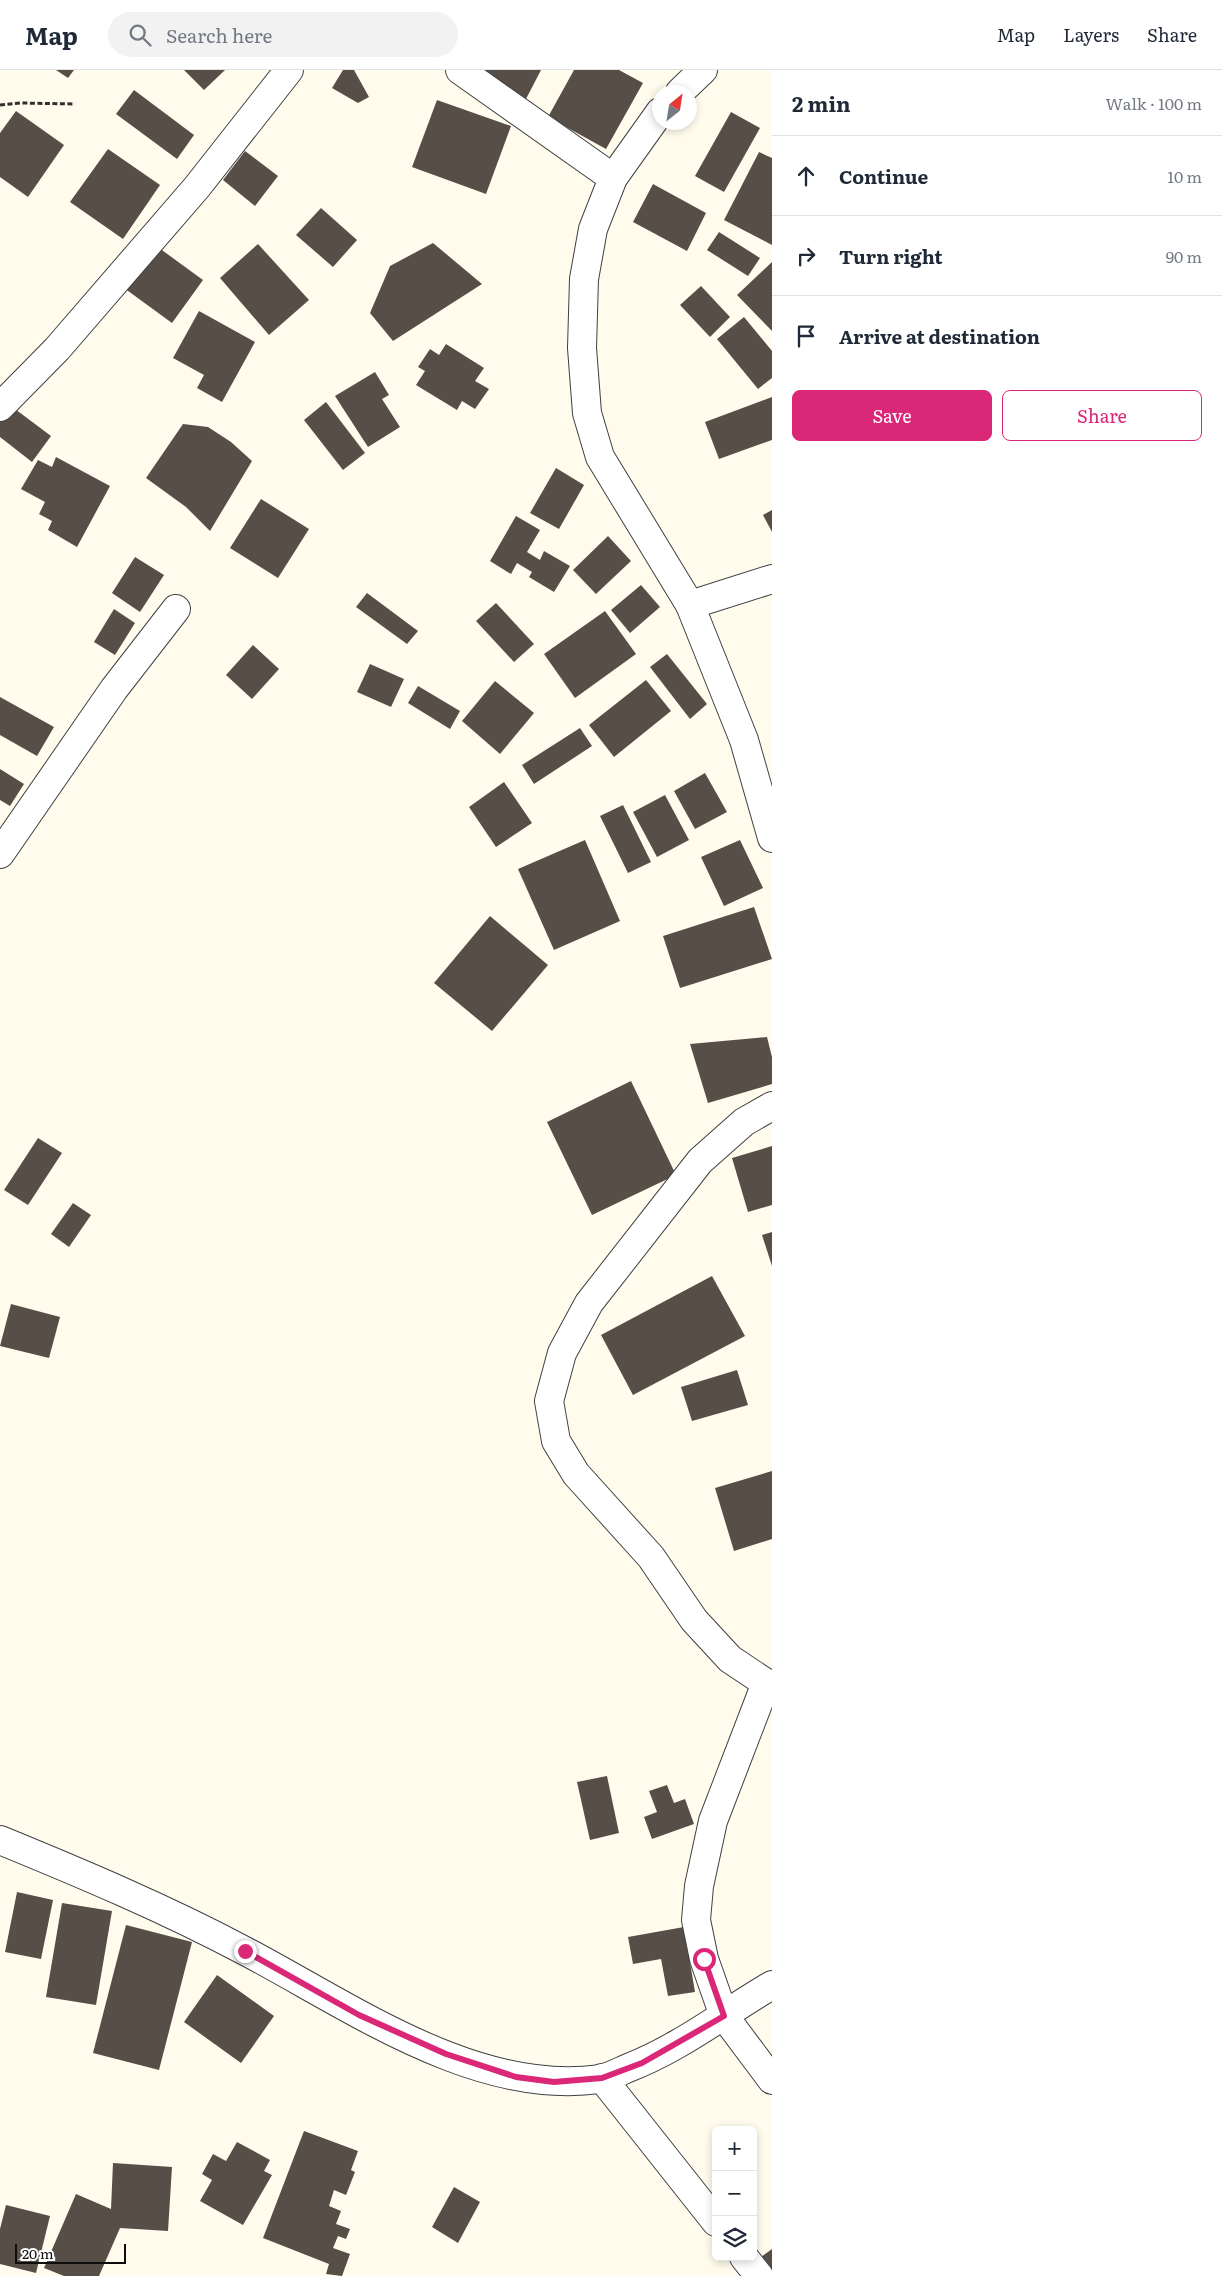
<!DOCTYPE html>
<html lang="en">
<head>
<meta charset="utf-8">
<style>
  body { margin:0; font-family:Literata,serif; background:#f2f2f3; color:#1f2937 }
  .controls { position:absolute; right:15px; bottom:15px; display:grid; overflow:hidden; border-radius:8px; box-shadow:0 2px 8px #0003 }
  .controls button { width:45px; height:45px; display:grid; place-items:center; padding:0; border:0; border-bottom:1px solid #e0e1e3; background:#fff; color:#1f2937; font:25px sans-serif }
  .compass { position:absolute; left:652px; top:15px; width:45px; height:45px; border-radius:50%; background:#fff; box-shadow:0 2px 8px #0003; rotate:30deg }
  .scale { position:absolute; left:15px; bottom:12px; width:111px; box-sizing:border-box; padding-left:5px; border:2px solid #0d0d0d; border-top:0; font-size:14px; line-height:18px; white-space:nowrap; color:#0d0d0d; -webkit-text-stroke:4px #fff; paint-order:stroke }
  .stop { position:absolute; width:15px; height:15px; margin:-11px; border:4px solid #db2777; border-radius:50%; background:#fff }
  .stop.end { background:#db2777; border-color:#fff; box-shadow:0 1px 5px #0008 }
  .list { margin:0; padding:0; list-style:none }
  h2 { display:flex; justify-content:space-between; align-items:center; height:65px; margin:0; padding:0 20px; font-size:21px }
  h2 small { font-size:16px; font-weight:400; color:#747a83 }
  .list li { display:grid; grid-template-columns:32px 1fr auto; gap:15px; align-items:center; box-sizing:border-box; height:80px; padding:0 20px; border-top:1px solid #e0e1e3 }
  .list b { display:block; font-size:19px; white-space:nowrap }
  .list em { font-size:16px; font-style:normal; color:#747a83 }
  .actions { display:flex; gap:10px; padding:15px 20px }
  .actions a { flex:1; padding:11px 0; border:1px solid #db2777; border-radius:8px; text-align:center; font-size:18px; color:#db2777 }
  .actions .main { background:#db2777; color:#fff }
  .icon { flex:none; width:28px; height:28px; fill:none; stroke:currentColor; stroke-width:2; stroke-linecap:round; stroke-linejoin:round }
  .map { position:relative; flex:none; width:772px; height:2206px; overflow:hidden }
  header { display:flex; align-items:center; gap:30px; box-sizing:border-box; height:70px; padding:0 25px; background:#fff; border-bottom:1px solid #e0e1e3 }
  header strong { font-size:24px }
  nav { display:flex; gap:28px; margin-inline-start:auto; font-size:18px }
  .search { width:350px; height:45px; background:#f2f2f3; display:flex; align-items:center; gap:12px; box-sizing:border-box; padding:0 18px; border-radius:28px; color:#747a83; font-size:19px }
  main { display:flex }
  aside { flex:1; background:#fff }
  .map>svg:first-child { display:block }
  .building { fill:#574e48 }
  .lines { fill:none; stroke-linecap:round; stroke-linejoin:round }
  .minor-casing { stroke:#404040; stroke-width:30 }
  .path { stroke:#2f2f2f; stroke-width:3; stroke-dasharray:5 2.5; stroke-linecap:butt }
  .minor { stroke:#fff; stroke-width:28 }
  .route { stroke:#db2777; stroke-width:6 }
</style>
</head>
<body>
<header>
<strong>Map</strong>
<div class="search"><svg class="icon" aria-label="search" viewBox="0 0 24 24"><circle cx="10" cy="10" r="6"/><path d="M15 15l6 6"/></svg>Search here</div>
<nav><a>Map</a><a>Layers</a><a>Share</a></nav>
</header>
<main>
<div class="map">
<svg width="772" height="2206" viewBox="0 0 772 2206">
  <rect width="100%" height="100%" fill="#fffcee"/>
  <!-- building -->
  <g class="building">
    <polygon points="56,0 74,0 68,8"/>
    <polygon points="184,0 225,0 204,20"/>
    <polygon points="343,0 354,0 369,27 358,33 332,18"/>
    <polygon points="468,0 541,0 526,29"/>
    <polygon points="574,0 619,0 643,13 606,79 548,47"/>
    <polygon points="134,20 194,65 177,89 116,44"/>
    <polygon points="437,30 511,56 486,124 412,97"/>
    <polygon points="16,41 64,75 28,127 0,107 0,63"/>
    <polygon points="731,42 760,58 724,122 695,106"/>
    <polygon points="108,79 160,115 123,169 70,132"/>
    <polygon points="245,81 278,106 255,136 223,110"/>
    <polygon points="759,82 772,88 772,175 724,150"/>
    <polygon points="653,114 706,143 687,181 633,152"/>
    <polygon points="321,138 357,170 333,197 296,165"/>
    <polygon points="719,162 760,188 748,206 707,180"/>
    <polygon points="433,173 482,214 393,271 370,243 390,196"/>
    <polygon points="258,174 309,230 269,265 220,208"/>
    <polygon points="155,175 203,210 172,253 124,218"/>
    <polygon points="772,192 772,261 737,225"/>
    <polygon points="701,216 730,247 710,267 680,235"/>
    <polygon points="199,241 255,272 222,332 197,318 204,305 173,288"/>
    <polygon points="744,247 772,281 772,308 758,319 717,269"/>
    <polygon points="446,274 484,298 475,311 489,319 475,339 462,331 457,340 416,315 425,301 418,297 430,279 439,285"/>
    <polygon points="375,302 389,325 382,329 400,357 368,377 335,326"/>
    <polygon points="772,327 772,370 719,389 705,352"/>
    <polygon points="326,332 365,383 343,400 304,350"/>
    <polygon points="7,333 51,366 32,392 0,367 0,342"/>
    <polygon points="183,354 208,357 231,372 252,391 210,461 186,437 146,408"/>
    <polygon points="56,387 110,416 77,477 48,460 52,451 39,444 45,432 21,419 38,390 52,397"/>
    <polygon points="556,398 584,415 559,459 530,443"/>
    <polygon points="261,429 309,459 278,508 230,478"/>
    <polygon points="772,440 772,462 763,445"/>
    <polygon points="516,446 540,460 527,482 540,490 544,481 570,496 554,522 529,507 532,502 517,493 511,504 490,491"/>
    <polygon points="608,466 631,491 596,524 573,500"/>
    <polygon points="135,487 164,505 140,542 112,523"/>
    <polygon points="641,515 660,537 630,563 611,540"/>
    <polygon points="367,523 418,561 407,574 356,537"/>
    <polygon points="496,533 534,574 514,592 476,551"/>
    <polygon points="114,539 135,553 115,585 94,572"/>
    <polygon points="605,541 636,584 575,628 544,584"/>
    <polygon points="253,575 279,599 252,629 226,605"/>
    <polygon points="667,584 707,634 690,649 650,597"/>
    <polygon points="370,594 404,609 391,637 357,622"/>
    <polygon points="646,610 671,641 614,687 589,655"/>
    <polygon points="495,611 534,643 500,684 462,651"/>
    <polygon points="418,616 460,641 450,659 408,633"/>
    <polygon points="0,627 54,657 37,686 0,665"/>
    <polygon points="580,658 592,676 534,714 522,695"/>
    <polygon points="0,699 24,714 10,736 0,730"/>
    <polygon points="705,703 727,742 695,759 674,721"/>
    <polygon points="504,712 532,753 496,777 469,737"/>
    <polygon points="665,725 689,770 657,787 633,742"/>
    <polygon points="623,735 651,792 628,803 600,746"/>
    <polygon points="585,770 620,851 554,880 518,799"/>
    <polygon points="740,770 763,818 724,836 701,787"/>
    <polygon points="754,837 772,889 680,918 663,866"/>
    <polygon points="490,846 548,895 492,961 434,913"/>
    <polygon points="767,967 772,987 772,1014 708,1033 690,974"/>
    <polygon points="631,1011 676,1105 592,1145 547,1052"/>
    <polygon points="38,1068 62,1083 28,1135 4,1120"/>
    <polygon points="772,1076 772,1135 748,1142 732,1088"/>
    <polygon points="73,1133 91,1145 69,1177 51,1164"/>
    <polygon points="772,1162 772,1196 762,1165"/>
    <polygon points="712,1206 745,1266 633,1325 601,1265"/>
    <polygon points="11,1234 60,1247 49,1288 0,1276"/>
    <polygon points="737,1300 748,1335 692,1351 681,1317"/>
    <polygon points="772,1401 772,1469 734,1481 715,1418"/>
    <polygon points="607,1706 619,1763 590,1770 577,1712"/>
    <polygon points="667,1715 674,1733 685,1729 694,1754 652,1769 644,1747 657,1742 649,1721"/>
    <polygon points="17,1822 53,1830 41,1889 5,1882"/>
    <polygon points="62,1833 112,1841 96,1935 46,1927"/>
    <polygon points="126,1855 192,1872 159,2000 93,1983"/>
    <polygon points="684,1857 695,1922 668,1926 661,1889 633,1894 628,1867"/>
    <polygon points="217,1905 274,1946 241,1993 184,1952"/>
    <polygon points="304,2061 358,2081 351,2100 355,2102 346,2125 334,2120 329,2136 341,2141 336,2154 350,2159 346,2169 338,2166 333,2178 350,2184 342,2206 326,2204 329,2194 263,2168"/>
    <polygon points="237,2072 270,2090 264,2101 272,2105 243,2155 200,2131 212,2110 202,2104 213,2084 226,2091"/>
    <polygon points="113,2093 172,2097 168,2161 120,2158 99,2206 64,2206 44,2198 76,2124 111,2139"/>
    <polygon points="454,2117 480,2132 458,2173 432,2157"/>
    <polygon points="6,2135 50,2146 36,2203 0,2194 0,2159"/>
    <polygon points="772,2179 772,2206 754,2192"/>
  </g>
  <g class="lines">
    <defs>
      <g id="minor">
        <polyline points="460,0 613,108"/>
        <polyline points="680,22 703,0"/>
        <polyline points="660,42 613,108 593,159 584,209 582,278 587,343 600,387 690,535 744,670 772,768"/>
        <polyline points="0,337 57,279 197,117 289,0"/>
        <polyline points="690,535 772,509"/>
        <polyline points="0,784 114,619 176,539"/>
        <polyline points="772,1036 744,1052 700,1091 589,1233 562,1283 549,1331 556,1371 576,1404 651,1487 694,1550 730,1589 766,1613 772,1614"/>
        <polyline points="766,1613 713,1751 699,1816 696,1850 704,1889 724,1946 772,2010"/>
        <path d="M0,1770C83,1804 166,1839 245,1881C350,1936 476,2027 600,2009C610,2007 619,2002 628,1998C680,1978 724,1943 772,1915"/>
        <polyline points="602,2008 716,2152"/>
        <polyline points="744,2187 759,2206"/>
      </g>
    </defs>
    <!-- minor casing -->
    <use href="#minor" class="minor-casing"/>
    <!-- path -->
    <polyline class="path" points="0,35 21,33 75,34"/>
    <!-- minor -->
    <use href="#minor" class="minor"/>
  </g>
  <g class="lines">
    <!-- route -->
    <polyline class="route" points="245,1881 359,1945 446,1984 516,2007 554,2012 602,2008 642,1993 724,1946 704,1889"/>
  </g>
</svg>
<div class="controls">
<button>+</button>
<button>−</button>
<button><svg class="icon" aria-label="layers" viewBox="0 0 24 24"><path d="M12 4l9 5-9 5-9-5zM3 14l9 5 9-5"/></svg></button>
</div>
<svg class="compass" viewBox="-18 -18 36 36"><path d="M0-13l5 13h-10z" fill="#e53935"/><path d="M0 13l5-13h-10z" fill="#747a83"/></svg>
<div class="scale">20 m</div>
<div class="stop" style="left:704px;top:1889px"></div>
<div class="stop end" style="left:245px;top:1881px"></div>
</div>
<aside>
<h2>2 min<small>Walk · 100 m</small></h2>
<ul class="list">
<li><svg class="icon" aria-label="ahead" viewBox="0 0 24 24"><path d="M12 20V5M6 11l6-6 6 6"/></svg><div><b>Continue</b></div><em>10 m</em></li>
<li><svg class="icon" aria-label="right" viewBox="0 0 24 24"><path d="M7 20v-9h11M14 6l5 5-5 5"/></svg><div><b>Turn right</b></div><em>90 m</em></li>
<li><svg class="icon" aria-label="arrive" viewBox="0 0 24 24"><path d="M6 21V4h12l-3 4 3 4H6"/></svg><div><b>Arrive at destination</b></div></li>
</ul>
<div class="actions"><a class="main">Save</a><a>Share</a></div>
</aside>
</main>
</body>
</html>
